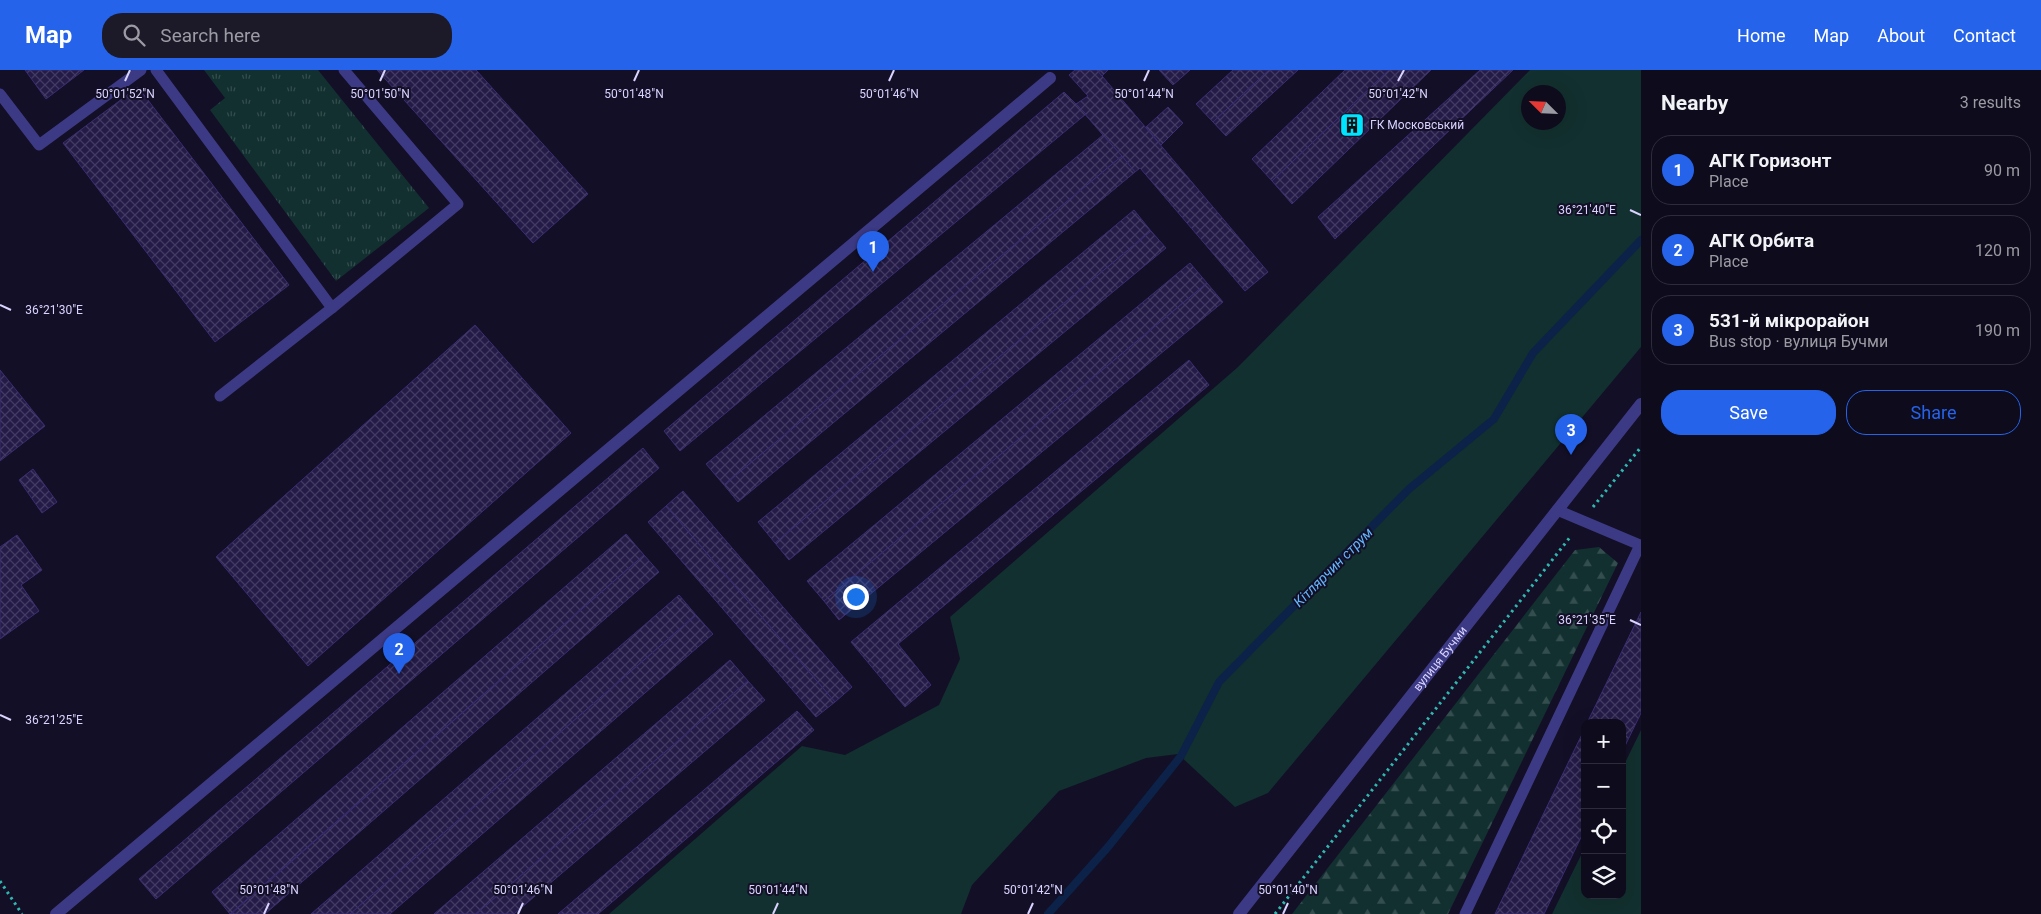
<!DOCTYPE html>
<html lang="en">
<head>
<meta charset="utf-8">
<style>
  body { margin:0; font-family:Roboto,sans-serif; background:#1c1929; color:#f1f3f6 }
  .controls { position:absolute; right:15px; bottom:15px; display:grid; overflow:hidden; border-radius:10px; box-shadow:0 5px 20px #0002 }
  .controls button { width:45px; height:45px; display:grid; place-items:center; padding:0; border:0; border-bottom:1px solid #2e2b3b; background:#0e0b1c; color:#f1f3f6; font:25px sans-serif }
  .compass { position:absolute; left:1521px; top:15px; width:45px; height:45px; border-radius:50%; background:#0e0b1c; box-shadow:0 5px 20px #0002; rotate:294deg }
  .you { position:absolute; left:855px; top:526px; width:18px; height:18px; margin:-12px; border:4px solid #fff; border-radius:50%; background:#1a73e8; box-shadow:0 0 0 8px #1a73e833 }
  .badge { display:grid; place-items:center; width:32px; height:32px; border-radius:50%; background:#2563eb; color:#fff; font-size:16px; font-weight:700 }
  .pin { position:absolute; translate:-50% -41px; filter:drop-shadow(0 1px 2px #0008) }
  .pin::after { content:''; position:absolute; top:26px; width:18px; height:15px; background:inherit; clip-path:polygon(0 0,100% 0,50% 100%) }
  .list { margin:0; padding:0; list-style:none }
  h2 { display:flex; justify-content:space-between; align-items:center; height:65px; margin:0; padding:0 20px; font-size:21px }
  h2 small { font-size:16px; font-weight:400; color:#9b9ba3 }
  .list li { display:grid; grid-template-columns:32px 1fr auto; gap:15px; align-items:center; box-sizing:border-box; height:70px; margin:0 10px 10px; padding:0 10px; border:1px solid #2e2b3b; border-radius:20px }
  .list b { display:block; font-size:19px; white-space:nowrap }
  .list p { margin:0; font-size:16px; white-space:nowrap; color:#9b9ba3 }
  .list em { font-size:16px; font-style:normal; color:#9b9ba3 }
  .actions { display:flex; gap:10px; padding:15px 20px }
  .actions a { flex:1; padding:11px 0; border:1px solid #2563eb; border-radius:20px; text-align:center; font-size:18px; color:#2563eb }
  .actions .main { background:#2563eb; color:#fff }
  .icon { flex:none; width:28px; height:28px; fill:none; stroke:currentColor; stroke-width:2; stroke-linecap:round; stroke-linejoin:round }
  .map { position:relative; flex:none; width:1641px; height:844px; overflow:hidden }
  header { display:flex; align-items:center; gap:30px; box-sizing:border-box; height:70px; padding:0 25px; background:#2563eb; color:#fff }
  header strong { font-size:24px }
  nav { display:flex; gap:28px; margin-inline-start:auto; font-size:18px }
  .search { width:350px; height:45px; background:#1c1929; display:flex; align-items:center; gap:12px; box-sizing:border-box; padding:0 18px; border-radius:20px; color:#9b9ba3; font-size:19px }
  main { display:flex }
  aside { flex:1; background:#0e0b1c }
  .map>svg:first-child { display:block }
  .green { fill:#12302f; fill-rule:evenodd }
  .forest { fill:url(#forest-firs) }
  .park { fill:url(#park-tufts) }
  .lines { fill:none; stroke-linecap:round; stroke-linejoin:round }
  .stream { stroke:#0c2248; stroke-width:8 }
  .building { fill:url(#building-cross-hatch); stroke:#3b2d73 }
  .path { stroke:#2fb8b0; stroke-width:3; stroke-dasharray:2.5 4; stroke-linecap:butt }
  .service { stroke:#3d3a85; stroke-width:11 }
  .minor { stroke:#3d3a85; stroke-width:12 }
  .tertiary { stroke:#3d3a85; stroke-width:12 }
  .ticks { fill:none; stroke:#d9d4ff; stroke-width:2 }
  .labels { text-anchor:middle; stroke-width:4; stroke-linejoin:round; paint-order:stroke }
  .poi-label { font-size:12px; fill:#d9d4ff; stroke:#130f26; text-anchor:start }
  .street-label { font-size:12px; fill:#d9d4ff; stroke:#130f26 }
  .water-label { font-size:14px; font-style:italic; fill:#62b6ff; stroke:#130f26 }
  .ticks-label { font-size:12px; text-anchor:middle; fill:#d9d4ff; stroke:#130f26; stroke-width:4; stroke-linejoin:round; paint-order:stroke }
</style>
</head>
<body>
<header>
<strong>Map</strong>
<div class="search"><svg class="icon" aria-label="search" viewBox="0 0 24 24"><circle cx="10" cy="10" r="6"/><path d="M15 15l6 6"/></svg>Search here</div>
<nav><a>Home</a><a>Map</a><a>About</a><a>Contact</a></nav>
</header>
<main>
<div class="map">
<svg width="1641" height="844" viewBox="0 0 1641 844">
  <defs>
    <pattern id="forest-firs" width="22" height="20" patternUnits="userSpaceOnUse" patternTransform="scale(1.25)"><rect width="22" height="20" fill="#12302f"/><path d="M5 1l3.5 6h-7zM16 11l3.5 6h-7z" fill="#344d4e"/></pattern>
    <pattern id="park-tufts" width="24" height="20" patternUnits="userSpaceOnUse" patternTransform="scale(1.25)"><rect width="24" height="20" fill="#12302f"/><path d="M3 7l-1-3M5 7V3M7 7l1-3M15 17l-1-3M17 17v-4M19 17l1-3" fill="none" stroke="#344d4e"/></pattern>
    <pattern id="building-cross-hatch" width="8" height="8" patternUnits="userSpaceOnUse" patternTransform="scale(1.25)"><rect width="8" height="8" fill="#241b47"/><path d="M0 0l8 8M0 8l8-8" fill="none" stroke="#433b63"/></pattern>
  </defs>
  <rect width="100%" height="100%" fill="#130f26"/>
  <!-- green -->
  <g class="green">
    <path d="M1530,0H1641V277L1268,723L1235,737L1178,684L1146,688L1059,721L972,815L961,844H609L802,676L845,685L939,635L960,589L950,547L1238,297ZM1528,22H1558V52H1528Z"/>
    <polygon points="1641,660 1641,844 1552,844 1585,777 1585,825 1622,825 1622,699"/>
  </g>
  <!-- forest -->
  <polygon class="forest" points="1599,477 1618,493 1448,844 1292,844 1575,480"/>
  <!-- park -->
  <polygon class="park" points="204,0 318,0 429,138 336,211 210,40 225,28"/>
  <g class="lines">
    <!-- stream -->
    <polyline class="stream" points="1048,844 1108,777 1181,686 1219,612 1409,419 1494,349 1533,283 1641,170"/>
  </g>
  <!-- building -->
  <g class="building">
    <polygon points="25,0 84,0 46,29"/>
    <polygon points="377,0 476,0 588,124 533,173"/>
    <polygon points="1075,0 1097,0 1268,202 1245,221 1140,98 1135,102 1076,34 1088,26 1069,5"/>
    <polygon points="1097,0 1108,0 1102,6"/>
    <polygon points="1159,0 1190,0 1173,15"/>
    <polygon points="1233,0 1269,0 1213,52 1196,34"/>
    <polygon points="1269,0 1298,0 1226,66 1213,52"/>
    <polygon points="1345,0 1389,0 1272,111 1252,89"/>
    <polygon points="1389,0 1431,0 1292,134 1272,111"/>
    <polygon points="1480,0 1513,0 1335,169 1318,147"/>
    <polygon points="138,17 289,215 215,272 63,73"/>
    <polygon points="1064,22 1086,44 680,381 664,361"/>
    <polygon points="1168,37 1183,53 1161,75 1146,57"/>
    <polygon points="1103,65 1122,86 724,415 706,394"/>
    <polygon points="1122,86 1135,102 738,432 724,415"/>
    <polygon points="1134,140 1151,161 775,473 758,452"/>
    <polygon points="1151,161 1166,178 789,490 775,473"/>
    <polygon points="1190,193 1207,213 824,531 807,511"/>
    <polygon points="1207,213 1223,232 839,550 824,531"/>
    <polygon points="475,255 571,363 308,596 216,487"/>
    <polygon points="1189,290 1209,315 898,574 931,615 905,637 851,572"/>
    <polygon points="0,300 45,356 0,391"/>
    <polygon points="643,378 659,398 156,829 139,809"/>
    <polygon points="33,399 57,432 42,443 19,410"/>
    <polygon points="683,421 852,617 835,632 666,436"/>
    <polygon points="666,436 835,632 816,647 648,452"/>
    <polygon points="626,464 644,485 230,844 212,822"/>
    <polygon points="17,465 42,500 21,515 39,541 0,569 0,477"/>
    <polygon points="644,485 659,502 265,844 231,844"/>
    <polygon points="679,525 696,545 350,844 311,844"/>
    <polygon points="1641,542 1641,643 1622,682 1622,653 1587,653"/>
    <polygon points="696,545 713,564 390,844 350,844"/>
    <polygon points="730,590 748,611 476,844 434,844"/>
    <polygon points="748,611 765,630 514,844 476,844"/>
    <polygon points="797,641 814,660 598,844 558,844"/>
    <polygon points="1585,658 1585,759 1544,844 1495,844"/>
  </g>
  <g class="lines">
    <!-- path -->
    <g class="path">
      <polyline points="1593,437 1641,377"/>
      <polyline points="0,811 22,844"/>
      <polyline points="1275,844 1571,466"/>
    </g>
    <!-- service -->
    <g class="service">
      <polyline points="156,0 332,238"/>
      <polyline points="0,24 39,75 141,0"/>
      <polyline points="220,326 332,238 458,134 344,0"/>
      <polyline points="1465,844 1640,475 1557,440"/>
    </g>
    <!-- minor -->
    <polyline class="minor" points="56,844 1050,8"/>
    <!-- tertiary -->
    <path class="tertiary" id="s1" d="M1239,844L1641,334"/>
  </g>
  <!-- ticks -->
  <path class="ticks" d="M125,11L130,0M380,11L385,0M634,11L639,0M889,11L894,0M1144,11L1149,0M1398,11L1404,0M1630,140L1641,145M0,235L11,240M1630,550L1641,555M0,645L11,650M264,844L269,833M518,844L523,833M773,844L778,833M1028,844L1033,833M1283,844L1288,833"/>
  <!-- icons -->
  <defs>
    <symbol id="building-square" viewBox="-11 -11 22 22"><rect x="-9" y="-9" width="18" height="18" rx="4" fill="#00e5ff" stroke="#130f26"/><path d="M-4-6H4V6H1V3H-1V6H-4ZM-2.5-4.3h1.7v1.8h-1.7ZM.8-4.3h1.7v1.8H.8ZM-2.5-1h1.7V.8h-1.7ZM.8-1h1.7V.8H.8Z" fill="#111"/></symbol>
  </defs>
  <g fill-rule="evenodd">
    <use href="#building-square" x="1338" y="41" width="28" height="28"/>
  </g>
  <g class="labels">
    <!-- poi labels -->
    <g class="poi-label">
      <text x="1370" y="59">ГК Московський</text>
    </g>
    <!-- street labels -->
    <g class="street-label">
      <text dy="4" stroke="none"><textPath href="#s1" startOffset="325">вулиця Бучми</textPath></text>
    </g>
    <!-- water labels -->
    <g class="water-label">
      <text transform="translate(1333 497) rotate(-45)" y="5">Кітлярчин струм</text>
    </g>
  </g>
  <g class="ticks-label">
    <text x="125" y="28">50°01'52"N</text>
    <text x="1398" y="28">50°01'42"N</text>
    <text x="380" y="28">50°01'50"N</text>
    <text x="634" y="28">50°01'48"N</text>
    <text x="889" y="28">50°01'46"N</text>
    <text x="1144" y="28">50°01'44"N</text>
    <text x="1587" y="144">36°21'40"E</text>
    <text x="54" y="244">36°21'30"E</text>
    <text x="1587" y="554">36°21'35"E</text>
    <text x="54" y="654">36°21'25"E</text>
    <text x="269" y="824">50°01'48"N</text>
    <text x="523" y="824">50°01'46"N</text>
    <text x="778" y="824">50°01'44"N</text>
    <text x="1033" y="824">50°01'42"N</text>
    <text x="1288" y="824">50°01'40"N</text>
  </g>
</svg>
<div class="controls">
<button>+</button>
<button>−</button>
<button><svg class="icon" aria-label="locate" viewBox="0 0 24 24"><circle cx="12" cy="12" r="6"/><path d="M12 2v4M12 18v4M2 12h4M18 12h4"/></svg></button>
<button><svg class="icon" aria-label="layers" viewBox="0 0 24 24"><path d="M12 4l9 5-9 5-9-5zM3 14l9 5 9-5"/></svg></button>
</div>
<svg class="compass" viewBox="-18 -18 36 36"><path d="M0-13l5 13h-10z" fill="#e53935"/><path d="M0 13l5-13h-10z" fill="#9b9ba3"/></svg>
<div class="you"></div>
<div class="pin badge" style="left:873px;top:202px">1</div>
<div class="pin badge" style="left:399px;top:604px">2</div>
<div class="pin badge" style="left:1571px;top:385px">3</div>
</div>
<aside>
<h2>Nearby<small>3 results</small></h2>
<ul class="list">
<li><span class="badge">1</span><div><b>АГК Горизонт</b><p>Place</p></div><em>90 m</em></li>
<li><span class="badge">2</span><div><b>АГК Орбита</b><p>Place</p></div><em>120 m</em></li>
<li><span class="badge">3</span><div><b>531-й мікрорайон</b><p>Bus stop · вулиця Бучми</p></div><em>190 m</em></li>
</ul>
<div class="actions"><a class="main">Save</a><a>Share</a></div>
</aside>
</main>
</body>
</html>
